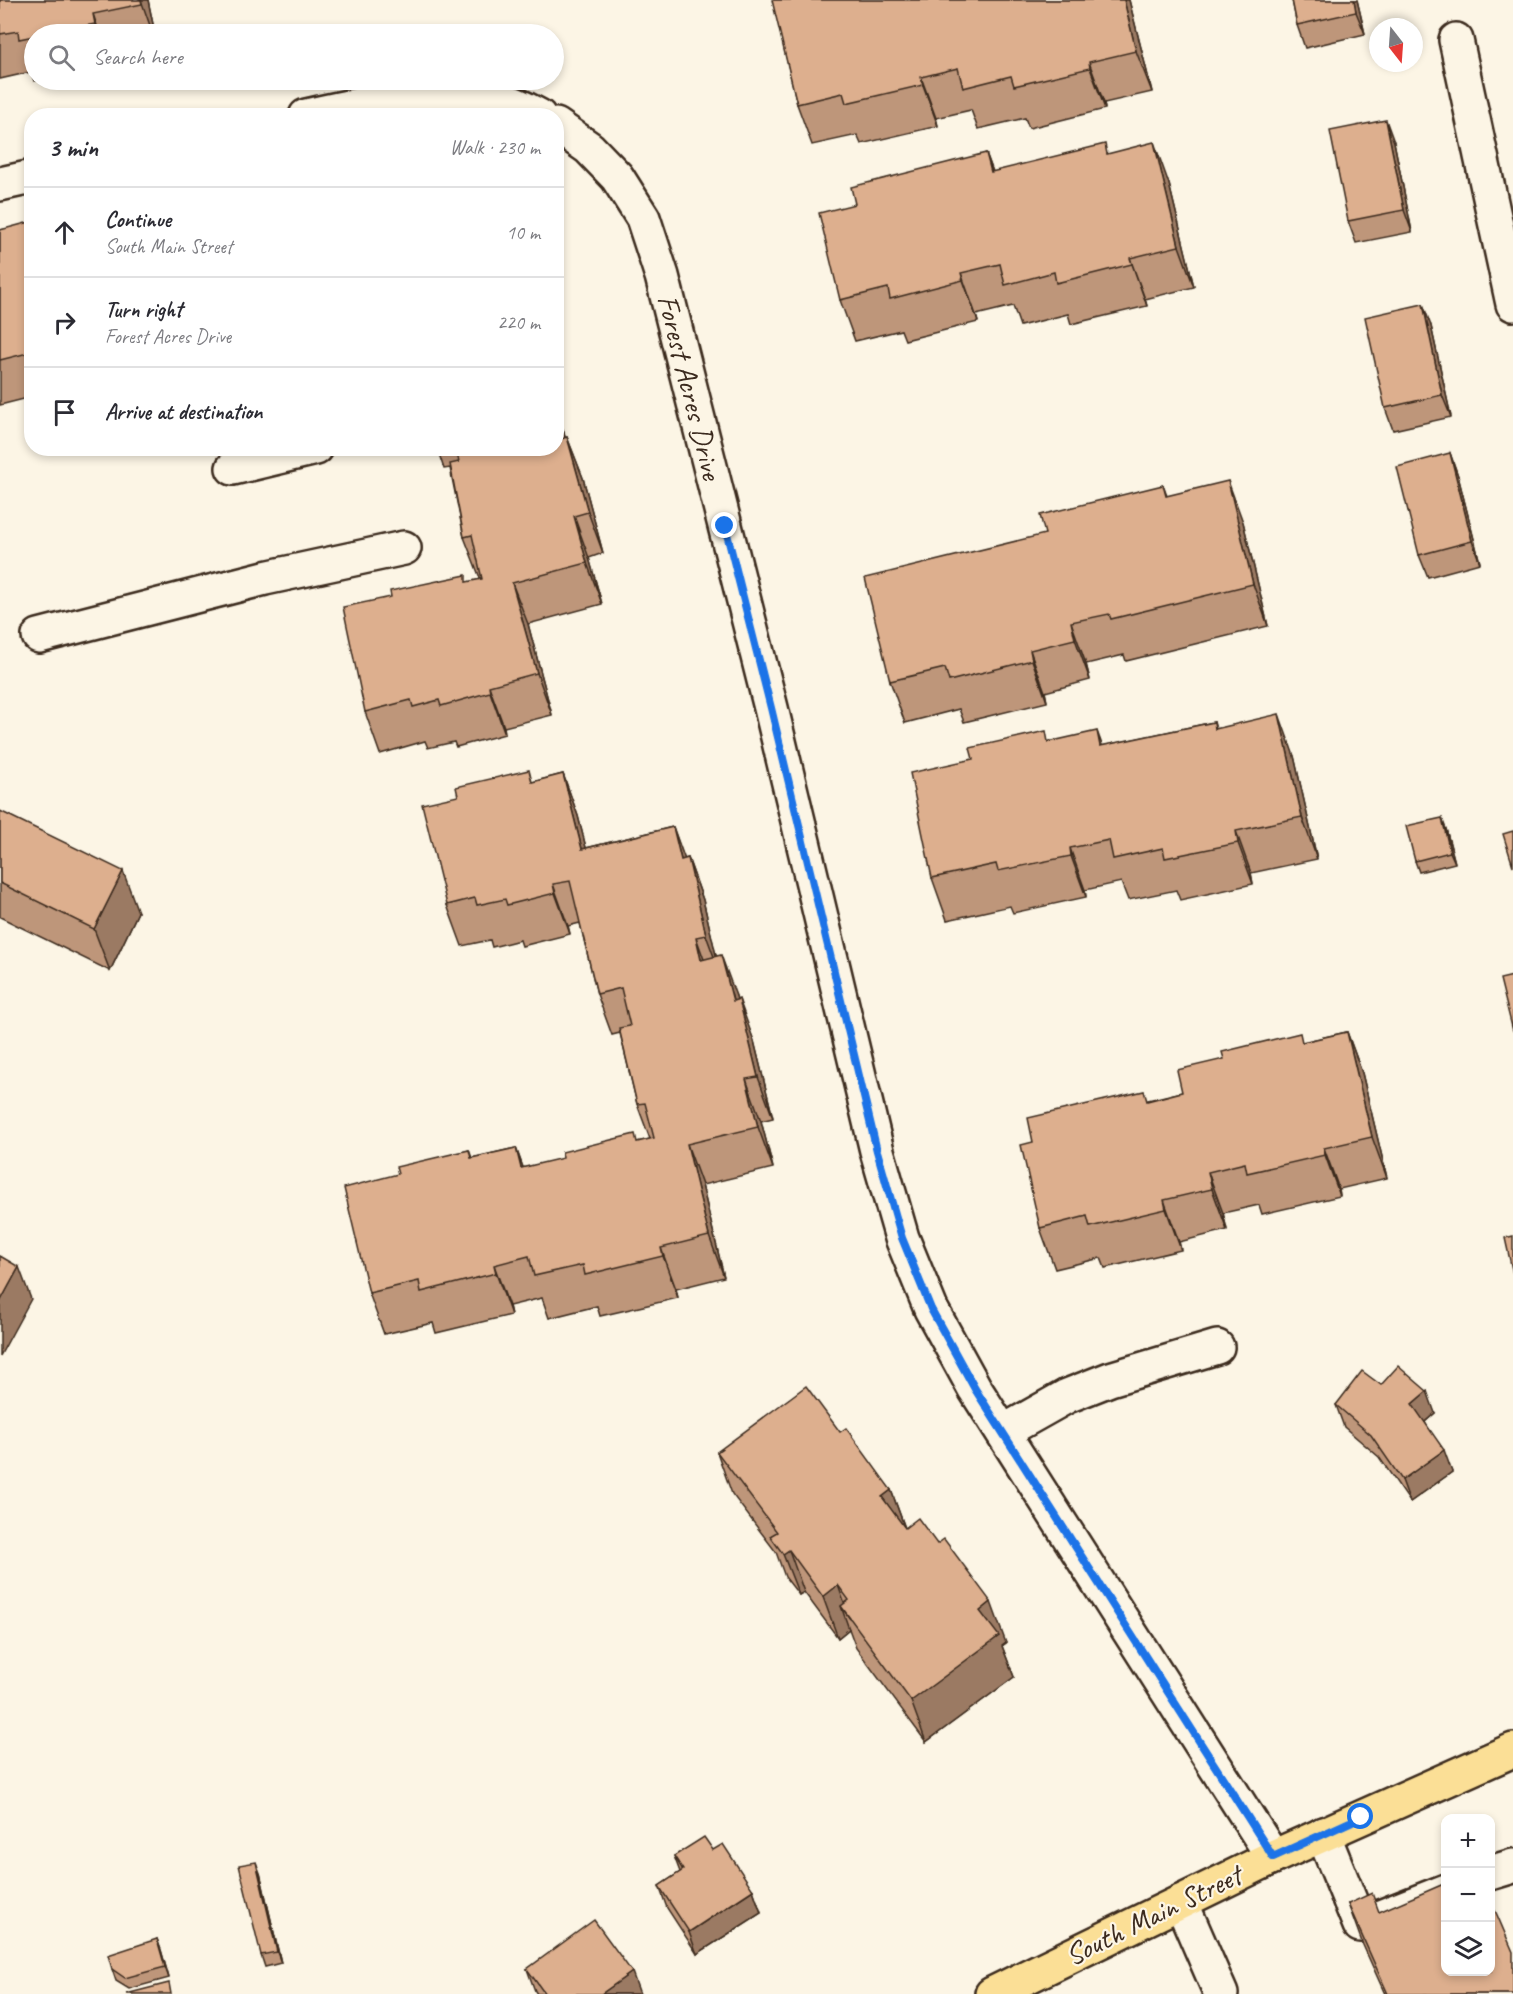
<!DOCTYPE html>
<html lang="en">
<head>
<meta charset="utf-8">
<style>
  body { margin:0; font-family:Caveat,sans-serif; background:#f2f2f3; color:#2b2b33 }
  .controls { position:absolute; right:18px; bottom:18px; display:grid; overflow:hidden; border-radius:12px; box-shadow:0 3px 9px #0003 }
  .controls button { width:54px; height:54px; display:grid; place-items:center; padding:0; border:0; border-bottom:2px solid #e1e1e2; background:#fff; color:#2b2b33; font:30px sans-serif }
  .compass { position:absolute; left:1369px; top:18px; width:54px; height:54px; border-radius:50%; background:#fff; box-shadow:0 3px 9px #0003; rotate:163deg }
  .stop { position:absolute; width:18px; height:18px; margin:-14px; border:4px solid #1a73e8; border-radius:50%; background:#fff }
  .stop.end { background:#1a73e8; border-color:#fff; box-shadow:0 2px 6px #0008 }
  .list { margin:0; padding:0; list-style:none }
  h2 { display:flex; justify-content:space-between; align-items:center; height:78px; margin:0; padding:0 24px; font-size:26px }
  h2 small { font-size:20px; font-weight:400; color:#7c7c81 }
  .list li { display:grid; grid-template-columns:39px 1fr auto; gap:18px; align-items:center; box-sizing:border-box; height:90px; padding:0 24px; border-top:2px solid #e1e1e2 }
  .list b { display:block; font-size:22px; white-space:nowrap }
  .list p { margin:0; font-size:20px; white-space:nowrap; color:#7c7c81 }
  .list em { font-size:20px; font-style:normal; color:#7c7c81 }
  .icon { flex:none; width:33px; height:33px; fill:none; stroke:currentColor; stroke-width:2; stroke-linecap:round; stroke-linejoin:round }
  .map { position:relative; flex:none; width:1513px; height:1994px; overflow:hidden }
  .search { position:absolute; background:#fff; box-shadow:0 3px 9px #0003; left:24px; top:24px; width:540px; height:66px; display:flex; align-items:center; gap:15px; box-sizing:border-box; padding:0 21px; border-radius:33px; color:#7c7c81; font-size:22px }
  .panel { position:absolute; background:#fff; box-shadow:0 3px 9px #0003; left:24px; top:108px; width:540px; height:348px; border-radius:24px }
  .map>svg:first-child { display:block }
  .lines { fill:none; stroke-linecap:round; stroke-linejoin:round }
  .minor-casing { stroke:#3b2a1e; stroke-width:38 }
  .major-casing { stroke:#3b2a1e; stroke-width:38 }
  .minor { stroke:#fcf5e5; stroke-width:33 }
  .major { stroke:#fbdf96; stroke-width:33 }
  .wall { fill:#be967a; stroke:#3b2a1e; stroke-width:1.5 }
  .shaded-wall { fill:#9b7a63; stroke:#3b2a1e; stroke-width:1.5 }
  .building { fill:#ddaf8e; stroke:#3b2a1e; stroke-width:1.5 }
  .route { stroke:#1a73e8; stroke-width:8 }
  .labels { text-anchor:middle; stroke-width:4.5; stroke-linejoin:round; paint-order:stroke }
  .street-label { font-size:30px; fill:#3b2a1e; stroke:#fcf5e5 }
</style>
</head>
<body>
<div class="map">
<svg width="1513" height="1994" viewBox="0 0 1513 1994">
  <rect width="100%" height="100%" fill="#fcf5e5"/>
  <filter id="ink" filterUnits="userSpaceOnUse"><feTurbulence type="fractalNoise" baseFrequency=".0167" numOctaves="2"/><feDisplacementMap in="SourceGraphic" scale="12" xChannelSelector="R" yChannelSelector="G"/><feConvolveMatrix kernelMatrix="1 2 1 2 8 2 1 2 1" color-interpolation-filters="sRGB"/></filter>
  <g filter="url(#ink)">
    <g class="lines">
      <defs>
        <g id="minor">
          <polyline points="1456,40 1513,304"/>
          <path d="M306,116C372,101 442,86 509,102C519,105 529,111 539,116"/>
          <polyline points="556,125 589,148 617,177 643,218 662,276 771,708 877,1151 902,1238 931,1309 975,1389 1273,1857"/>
          <polyline points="0,184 32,177"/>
          <polyline points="233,468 316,448"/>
          <polyline points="39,636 265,578 404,548"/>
          <polyline points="1003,1432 1067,1396 1110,1379 1217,1347"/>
          <polyline points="1323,1834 1360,1925 1446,1891"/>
          <polyline points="1490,1873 1513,1866"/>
          <polyline points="1181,1902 1221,1994"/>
        </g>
        <polyline id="major" points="992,1994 1273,1857 1513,1750"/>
      </defs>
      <!-- minor casing -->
      <use href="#minor" class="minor-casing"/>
      <!-- major casing -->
      <use href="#major" class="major-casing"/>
      <!-- minor -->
      <use href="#minor" class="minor"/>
      <!-- major -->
      <use href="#major" class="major"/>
    </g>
    <!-- wall -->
    <g class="wall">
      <polygon points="0,0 148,0 155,34 34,34 34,80 40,80 34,81 31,72 0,79"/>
      <polygon points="773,0 1129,0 1152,92 1104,103 1105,109 1029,128 1025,118 978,129 971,110 936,118 938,126 861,144 857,135 812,145 797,104"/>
      <polygon points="1292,0 1357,0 1365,34 1305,48 1297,25"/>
      <polygon points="1394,142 1412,232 1356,243 1348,221"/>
      <polygon points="986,153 993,172 1109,154 1169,184 1194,287 1145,299 1147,306 1071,324 1068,314 1020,326 1013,306 976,315 978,322 905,340 901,330 855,341 840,300 855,204"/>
      <polygon points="32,225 32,397 0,405 0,230"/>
      <polygon points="1431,326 1451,417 1393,430 1385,408"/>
      <polygon points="564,433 565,438 567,437 583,478 603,553 589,558 602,604 528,624 552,715 504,727 505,734 456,747 454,742 428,748 425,741 380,754 365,712 468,582 482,579 482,578 480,578 464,537 450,468 444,469 437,448 556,448"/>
      <polygon points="1450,453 1458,476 1480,563 1428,577 1419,555"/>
      <polygon points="1163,485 1167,496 1243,522 1268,626 1126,661 1124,655 1086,664 1090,680 1045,692 1047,702 964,722 959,709 905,723 890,681 1045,534"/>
      <polygon points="1214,722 1216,729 1294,756 1317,859 1251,873 1253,884 1180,900 1176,890 1128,900 1121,882 1085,890 1086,897 1013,913 1010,906 947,920 932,878 1049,741 1102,746"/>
      <polygon points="563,774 578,816 586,848 673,827 684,859 688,858 703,900 716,956 736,996 754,1041 773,1118 761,1121 773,1168 702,1185 724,1277 676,1289 678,1298 600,1316 597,1306 549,1318 542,1298 509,1306 511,1315 436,1333 433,1323 384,1334 369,1293 398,1174 469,1150 472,1158 516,1148 523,1168 650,1139 637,1104 620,1033 612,1035 597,994 580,923 568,926 570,934 522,946 520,940 492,947 490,940 462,946 447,905 533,782"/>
      <polygon points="0,811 138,912 110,971 0,917"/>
      <polygon points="1446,829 1455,863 1419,872 1415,861"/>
      <polygon points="1347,1032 1362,1073 1387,1178 1339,1189 1340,1196 1262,1214 1259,1205 1223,1213 1227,1230 1179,1242 1181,1250 1105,1268 1101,1258 1055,1269 1040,1228 1033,1142 1148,1100 1182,1092 1303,1042"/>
      <polygon points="1381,1385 1435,1413 1425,1422 1452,1472 1410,1502 1379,1457 1344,1427 1336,1405"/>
      <polygon points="840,1432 891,1490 905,1528 937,1544 1006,1643 1002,1646 1014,1677 926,1742 856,1648 849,1629 838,1638 804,1592 799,1595 785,1577 776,1552 732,1494 717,1452"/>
      <polygon points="713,1850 753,1890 761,1913 697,1954 667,1908 659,1886 680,1872 674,1856"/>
      <polygon points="260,1873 281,1963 265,1967 261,1955"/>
      <polygon points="1348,1904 1379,1912 1513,1994 1385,1994 1363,1945"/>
      <polygon points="157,1939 161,1950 169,1978 129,1989 116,1981 112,1969"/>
      <polygon points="527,1969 640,1994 537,1994 535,1991"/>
    </g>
    <!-- shaded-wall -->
    <g class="shaded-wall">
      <polygon points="141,0 148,0 155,34 153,34"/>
      <polygon points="1124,0 1129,0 1152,92 1136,51"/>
      <polygon points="1354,0 1357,0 1365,34 1356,12"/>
      <polygon points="93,14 100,34 99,34 95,24"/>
      <polygon points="1089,62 1104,103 1105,109 1090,68"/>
      <polygon points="921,77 936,118 938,126 923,85"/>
      <polygon points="1386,120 1394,142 1412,232 1404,210"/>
      <polygon points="1154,142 1169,184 1194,287 1179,246"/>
      <polygon points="986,153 1001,194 991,172"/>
      <polygon points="1130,258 1145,299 1147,306 1132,264"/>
      <polygon points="961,273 976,315 978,322 963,280"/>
      <polygon points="1423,304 1431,326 1451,417 1442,395"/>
      <polygon points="556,413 564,433 576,480 561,439 556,421"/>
      <polygon points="567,437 583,478 603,553 588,512"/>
      <polygon points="1450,453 1458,476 1480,563 1472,541"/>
      <polygon points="1228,481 1243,522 1268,626 1253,584"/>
      <polygon points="574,516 589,558 602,604 587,563"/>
      <polygon points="512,583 528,624 552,715 537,673"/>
      <polygon points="1071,622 1086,664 1090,680 1075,639"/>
      <polygon points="1030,650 1045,692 1047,702 1032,660"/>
      <polygon points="489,686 504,727 505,734 490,692"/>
      <polygon points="1279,714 1294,756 1317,859 1302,817"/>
      <polygon points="1097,731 1112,772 1100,746"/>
      <polygon points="563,774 578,816 597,891 582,849"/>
      <polygon points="1442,818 1446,829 1455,863 1450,852"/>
      <polygon points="673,827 688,868 681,860"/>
      <polygon points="1236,831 1251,873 1253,884 1238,843"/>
      <polygon points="1070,848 1085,890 1086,897 1071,856"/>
      <polygon points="688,858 703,900 721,976 706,935"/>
      <polygon points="123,871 138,912 110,971 94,929"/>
      <polygon points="553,884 568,926 570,934 555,893"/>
      <polygon points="696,937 711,979 701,960"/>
      <polygon points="721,955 736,996 748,1043 733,1001"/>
      <polygon points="739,999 754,1041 773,1118 758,1077"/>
      <polygon points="1347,1032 1362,1073 1387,1178 1372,1137"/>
      <polygon points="746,1079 761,1121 773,1168 758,1127"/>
      <polygon points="687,1144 702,1185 724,1277 709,1236"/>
      <polygon points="516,1148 531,1189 521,1168"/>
      <polygon points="1324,1148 1339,1189 1340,1196 1325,1155"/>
      <polygon points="1208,1172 1223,1213 1227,1230 1212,1189"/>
      <polygon points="1164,1200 1179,1242 1181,1250 1166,1209"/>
      <polygon points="661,1248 676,1289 678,1298 663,1256"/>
      <polygon points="494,1265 509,1306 511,1315 496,1273"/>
      <polygon points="19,1267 31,1299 0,1356 0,1302"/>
      <polygon points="1427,1391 1435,1413 1420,1426 1412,1404"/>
      <polygon points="1444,1450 1452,1472 1410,1502 1402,1480"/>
      <polygon points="891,1490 906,1531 882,1497"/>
      <polygon points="789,1550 804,1592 799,1595 783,1554"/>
      <polygon points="838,1585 850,1619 841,1606 849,1629 838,1638 823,1597"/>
      <polygon points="991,1602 1006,1643 1002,1646 1014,1677 926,1742 911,1701 980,1611"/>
      <polygon points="256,1862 260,1873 281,1963 277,1952"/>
      <polygon points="753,1890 761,1913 697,1954 689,1932"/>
      <polygon points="157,1939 161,1950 169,1978 165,1967"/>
      <polygon points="632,1972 640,1994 601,1994"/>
    </g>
    <!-- building -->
    <g class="building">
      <polygon points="0,0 141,0 142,4 93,14 95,24 43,34 34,34 34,36 19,39 18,31 0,34"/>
      <polygon points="772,0 1124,0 1136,51 1089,62 1090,68 1014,86 1011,76 963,88 958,68 921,77 923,85 846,103 843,93 797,104"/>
      <polygon points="1292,0 1354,0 1356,12 1297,25"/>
      <polygon points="1386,120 1404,210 1348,221 1330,131"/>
      <polygon points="1154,142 1179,246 1130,258 1132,264 1056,283 1054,272 1005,285 1000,264 961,273 963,280 890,299 888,288 840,300 819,213 855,204 851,187 986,153 991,172 1105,144 1107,154"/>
      <polygon points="30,222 32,226 32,352 0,360 0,230"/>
      <polygon points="1423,304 1442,395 1385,408 1365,317"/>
      <polygon points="556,421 561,439 567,437 588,512 574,516 587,563 512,583 537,673 489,686 490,692 441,706 439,700 413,707 411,700 365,712 343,607 391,597 390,591 466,575 466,582 482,579 472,535 464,537 450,464 459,462 456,448 556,448"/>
      <polygon points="1450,453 1472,541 1419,555 1397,467"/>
      <polygon points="1228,481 1253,584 1111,619 1109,614 1071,622 1075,639 1030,650 1032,660 949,681 945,668 890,681 865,578 1045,534 1040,515 1163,485 1166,496"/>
      <polygon points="1279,714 1302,817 1236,831 1238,843 1165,858 1163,848 1113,859 1109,840 1070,848 1071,856 998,871 996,864 932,878 910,773 973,759 970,748 1046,731 1048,742 1097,731 1100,746 1214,722 1215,729"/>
      <polygon points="529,770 532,782 563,774 582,849 673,827 681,860 688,858 706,935 696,937 701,960 721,955 733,1001 739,999 758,1077 746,1079 758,1127 687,1144 709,1236 661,1248 663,1256 585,1275 583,1265 534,1276 529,1256 494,1265 496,1273 421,1292 419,1281 369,1293 344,1188 398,1174 396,1167 469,1150 471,1158 516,1148 521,1168 563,1158 562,1152 635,1134 637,1142 654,1138 645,1103 637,1104 619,1028 630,1026 621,988 597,994 570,881 553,884 555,893 507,905 505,899 477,905 475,898 447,905 422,804 458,796 456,787"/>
      <polygon points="0,811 123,871 94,929 0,883"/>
      <polygon points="1442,818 1450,852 1415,861 1406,826"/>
      <polygon points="1513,831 1513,866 1503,834"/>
      <polygon points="1513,976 1513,1031 1500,979"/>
      <polygon points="1347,1032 1372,1137 1324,1148 1325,1155 1247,1173 1245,1163 1208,1172 1212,1189 1164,1200 1166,1209 1090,1227 1087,1216 1040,1228 1021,1145 1033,1142 1028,1118 1144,1091 1147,1101 1182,1092 1177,1070 1224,1059 1222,1052 1300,1033 1302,1042"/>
      <polygon points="1513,1236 1513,1274 1505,1238"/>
      <polygon points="0,1256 19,1267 0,1302"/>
      <polygon points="1398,1366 1427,1391 1412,1404 1444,1450 1402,1480 1371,1435 1336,1405 1362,1371 1381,1385"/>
      <polygon points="806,1386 840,1432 846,1428 891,1490 882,1497 905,1528 918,1518 937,1544 944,1539 991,1602 980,1611 999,1636 911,1701 841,1606 849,1600 838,1585 823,1597 789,1550 783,1554 770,1536 777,1532 717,1452"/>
      <polygon points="704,1837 713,1850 723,1844 753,1890 689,1932 659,1886 683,1870 674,1856"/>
      <polygon points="256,1862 277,1952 261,1955 239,1865"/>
      <polygon points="1446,1883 1446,1971 1491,1971 1491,1901 1513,1952 1513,1994 1388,1994 1348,1904 1372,1893 1379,1912"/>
      <polygon points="594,1920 632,1972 601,1994 545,1994 527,1969"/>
      <polygon points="157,1939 165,1967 125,1978 112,1969 108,1955"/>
      <polygon points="169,1983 171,1994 126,1994"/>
    </g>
  </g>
  <g class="lines" filter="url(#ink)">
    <!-- route -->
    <polyline class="route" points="725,526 771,708 877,1151 902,1238 931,1309 975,1389 1273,1857 1361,1817"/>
  </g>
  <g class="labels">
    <!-- street labels -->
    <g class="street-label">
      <text transform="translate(690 387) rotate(76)" y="10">Forest Acres Drive</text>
      <text transform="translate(1153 1915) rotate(-26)" y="10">South Main Street</text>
    </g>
  </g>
</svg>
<div class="controls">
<button>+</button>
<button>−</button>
<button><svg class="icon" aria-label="layers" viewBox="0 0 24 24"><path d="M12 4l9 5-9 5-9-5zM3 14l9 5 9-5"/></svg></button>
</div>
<svg class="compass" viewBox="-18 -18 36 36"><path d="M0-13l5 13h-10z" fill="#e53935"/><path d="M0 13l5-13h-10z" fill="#7c7c81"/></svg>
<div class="stop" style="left:1361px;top:1817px"></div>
<div class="stop end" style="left:725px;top:526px"></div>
<div class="search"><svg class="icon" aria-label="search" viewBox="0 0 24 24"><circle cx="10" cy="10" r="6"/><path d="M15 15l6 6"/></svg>Search here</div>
<section class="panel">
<h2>3 min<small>Walk · 230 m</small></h2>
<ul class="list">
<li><svg class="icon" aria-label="ahead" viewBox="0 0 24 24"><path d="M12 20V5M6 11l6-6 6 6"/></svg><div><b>Continue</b><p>South Main Street</p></div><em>10 m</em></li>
<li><svg class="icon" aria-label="right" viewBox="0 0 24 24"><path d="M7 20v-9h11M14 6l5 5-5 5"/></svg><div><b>Turn right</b><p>Forest Acres Drive</p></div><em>220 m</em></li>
<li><svg class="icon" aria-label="arrive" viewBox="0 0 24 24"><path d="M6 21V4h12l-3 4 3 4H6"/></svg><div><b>Arrive at destination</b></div></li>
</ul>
</section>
</div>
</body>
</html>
